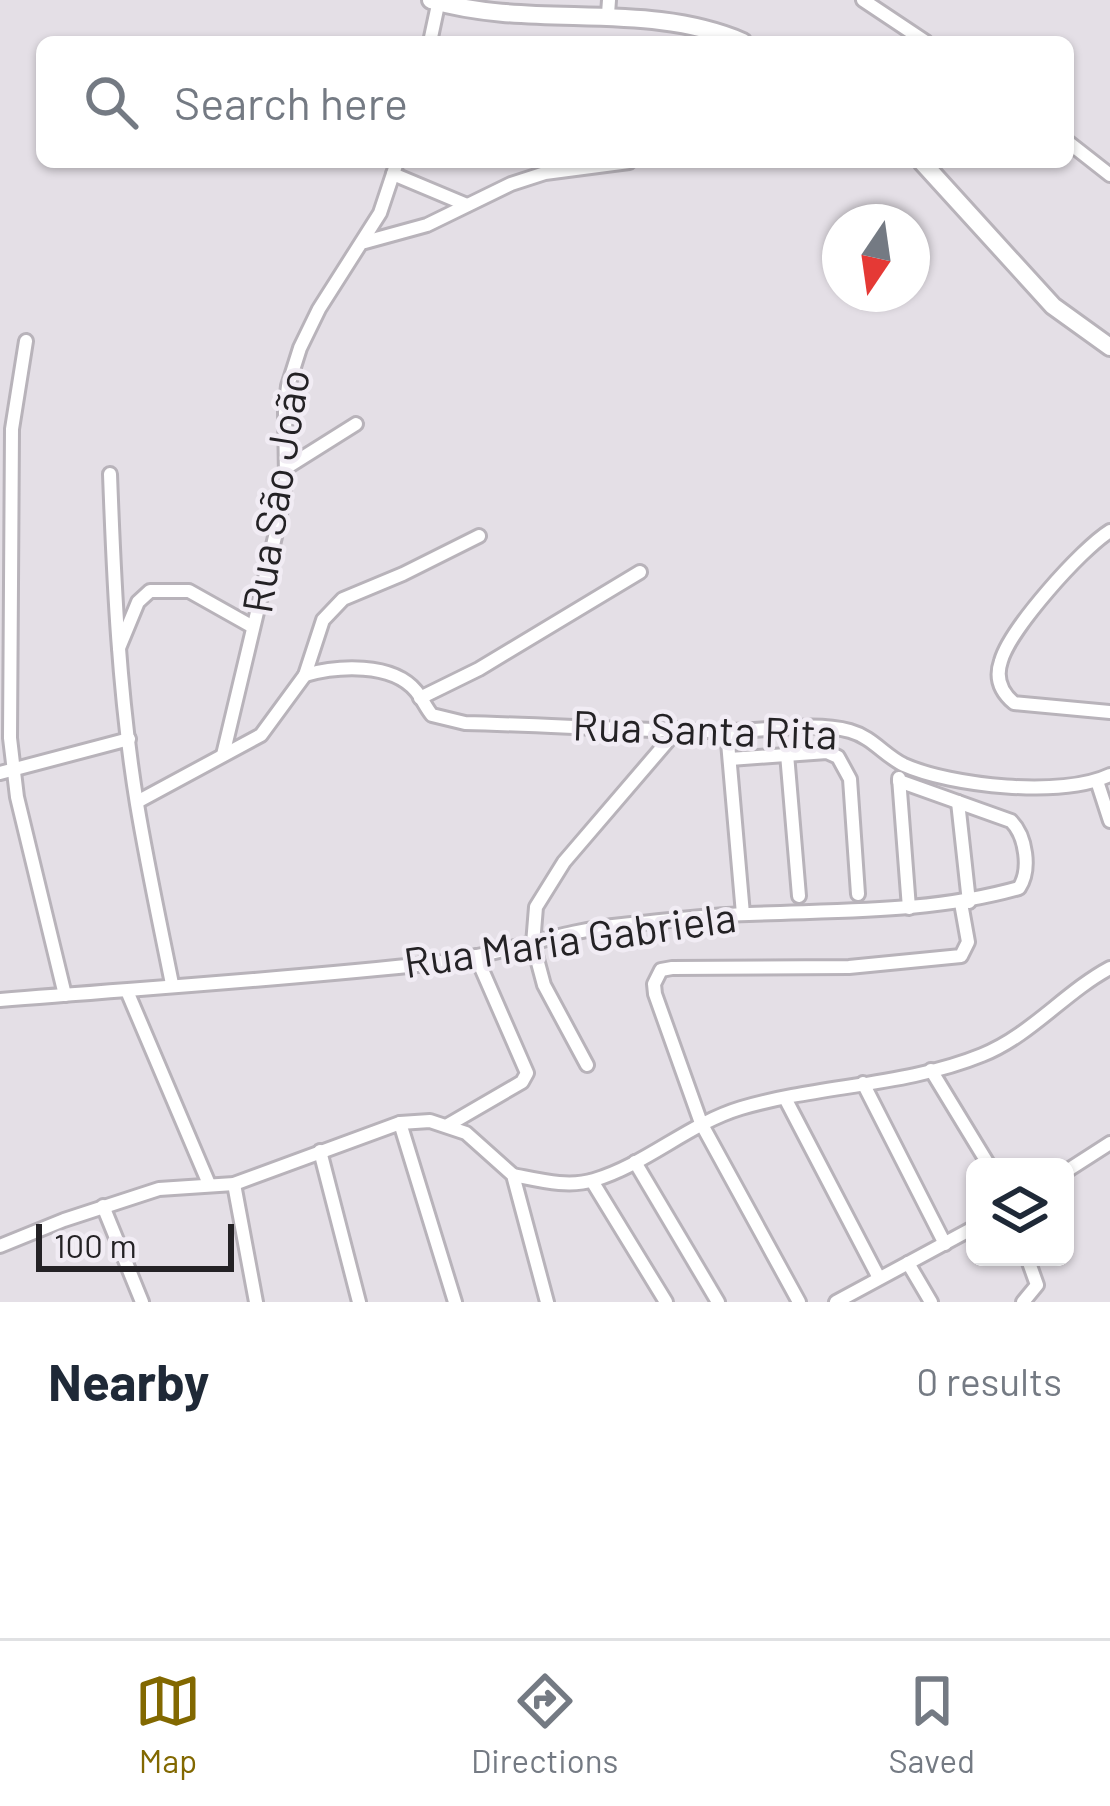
<!DOCTYPE html>
<html lang="en">
<head>
<meta charset="utf-8">
<style>
  body { margin:0; font-family:Barlow,sans-serif; background:#f6f6f7; color:#1f2937 }
  .controls { position:absolute; right:36px; bottom:36px; display:grid; overflow:hidden; border-radius:18px; box-shadow:0 3px 9px #0004 }
  .controls button { width:108px; height:108px; display:grid; place-items:center; padding:0; border:0; border-bottom:3px solid #e0e1e3; background:#fff; color:#1f2937; font:60px sans-serif }
  .compass { position:absolute; left:822px; top:204px; width:108px; height:108px; border-radius:50%; background:#fff; box-shadow:0 3px 9px #0004; rotate:193deg }
  .scale { position:absolute; left:36px; bottom:30px; width:198px; box-sizing:border-box; padding-left:12px; border:6px solid #242225; border-top:0; font-size:33px; line-height:42px; white-space:nowrap; color:#242225; -webkit-text-stroke:9px #f1ecf4; paint-order:stroke }
  .list { margin:0; padding:0; list-style:none }
  h2 { display:flex; justify-content:space-between; align-items:center; height:156px; margin:0; padding:0 48px; font-size:51px }
  h2 small { font-size:39px; font-weight:400; color:#747a83 }
  .icon { flex:none; width:66px; height:66px; fill:none; stroke:currentColor; stroke-width:2; stroke-linecap:round; stroke-linejoin:round }
  .map { position:relative; flex:none; width:1110px; height:1302px; overflow:hidden }
  .search { position:absolute; background:#fff; box-shadow:0 3px 9px #0004; left:36px; right:36px; top:36px; height:132px; display:flex; align-items:center; gap:30px; box-sizing:border-box; padding:0 42px; border-radius:18px; color:#747a83; font-size:45px }
  .sheet { height:336px; background:#fff }
  nav { display:flex; justify-content:space-around; align-items:center; box-sizing:border-box; height:168px; border-top:3px solid #e0e1e3; background:#fff; font-size:33px; color:#747a83 }
  nav a { display:grid; justify-items:center; gap:6px }
  nav .on { color:#826800 }
  .map>svg:first-child { display:block }
  .lines { fill:none; stroke-linecap:round; stroke-linejoin:round }
  .street-casing { stroke:#b8b3ba; stroke-width:18 }
  .secondary-casing { stroke:#b8b3ba; stroke-width:22 }
  .street { stroke:#fff; stroke-width:12 }
  .secondary { stroke:#fff; stroke-width:16 }
  .labels { text-anchor:middle; stroke-width:9; stroke-linejoin:round; paint-order:stroke }
  .street-label { font-size:42px; fill:#242225; stroke:#f1ecf4 }
</style>
</head>
<body>
<div class="map">
<svg width="1110" height="1302" viewBox="0 0 1110 1302">
  <rect width="100%" height="100%" fill="#e4dfe6"/>
  <g class="lines">
    <defs>
      <g id="street">
        <polyline points="863,0 926,42"/>
        <polyline points="608,14 609,0"/>
        <polyline points="430,42 439,0"/>
        <polyline points="1068,142 1110,175"/>
        <polyline points="393,174 467,205"/>
        <polyline points="365,242 427,225 511,184 545,173 629,162"/>
        <polyline points="26,341 12,429 10,738 17,797 65,995"/>
        <polyline points="286,468 356,424"/>
        <path d="M110,474C114,584 119,694 137,804C147,864 160,924 172,984"/>
        <path d="M1110,531C1081,549 1010,629 1001,661C995,678 1001,692 1014,703L1110,712"/>
        <polyline points="119,648 138,602 150,591 189,591 253,627"/>
        <path d="M305,675C337,666 392,662 416,691C422,698 426,708 432,715L465,723C554,725 643,732 731,731C769,731 813,721 850,731C872,737 885,756 904,765C951,786 1062,798 1110,775"/>
        <polyline points="420,698 479,669 640,572"/>
        <polyline points="727,731 743,914"/>
        <polyline points="787,754 799,896"/>
        <polyline points="223,755 279,520 286,477 285,412 288,386 300,348 319,309 380,213 397,162"/>
        <polyline points="730,759 827,752 838,757 850,779 858,894"/>
        <polyline points="0,773 129,739"/>
        <polyline points="899,778 909,908"/>
        <polyline points="1097,781 1110,821"/>
        <polyline points="137,802 261,735 305,675 323,620 343,599 403,574 479,536"/>
        <polyline points="958,802 969,902"/>
        <polyline points="127,991 209,1184"/>
        <path d="M0,1000C145,988 291,979 435,963C499,956 558,931 622,925C664,921 706,915 749,914C840,910 931,913 1019,888C1031,870 1026,836 1011,821L899,781"/>
        <polyline points="587,1065 544,985 533,944 536,907 564,862 678,729"/>
        <polyline points="931,1070 990,1167"/>
        <polyline points="863,1083 945,1244"/>
        <polyline points="785,1098 879,1278"/>
        <polyline points="400,1123 455,1302"/>
        <polyline points="448,1125 522,1082 527,1073 476,956"/>
        <polyline points="320,1151 359,1302"/>
        <polyline points="635,1162 718,1302"/>
        <polyline points="1065,1172 1110,1143"/>
        <path d="M513,1175C539,1180 568,1188 594,1180C647,1164 688,1124 741,1108C819,1085 906,1086 982,1055C1030,1036 1065,992 1110,968"/>
        <polyline points="592,1181 666,1302"/>
        <polyline points="234,1184 256,1302"/>
        <polyline points="103,1206 142,1302"/>
        <polyline points="0,1246 64,1220 159,1189 234,1184 400,1123 430,1121 466,1133 513,1175 547,1302"/>
        <polyline points="908,1263 931,1302"/>
        <polyline points="799,1302 701,1123 655,994 654,984 661,970 672,968 849,967 961,956 968,942 961,903"/>
        <polyline points="836,1302 975,1227"/>
        <polyline points="1023,1302 1037,1285 1027,1257"/>
      </g>
      <g id="secondary">
        <path d="M431,0C532,30 646,0 743,42"/>
        <polyline points="922,162 1053,306 1110,347"/>
      </g>
    </defs>
    <!-- street casing -->
    <use href="#street" class="street-casing"/>
    <!-- secondary casing -->
    <use href="#secondary" class="secondary-casing"/>
    <!-- street -->
    <use href="#street" class="street"/>
    <!-- secondary -->
    <use href="#secondary" class="secondary"/>
  </g>
  <g class="labels">
    <!-- street labels -->
    <g class="street-label">
      <text transform="translate(276 491) rotate(-81)" y="15">Rua São João</text>
      <text transform="translate(705 730) rotate(2)" y="15">Rua Santa Rita</text>
      <text transform="translate(570 940) rotate(-8)" y="15">Rua Maria Gabriela</text>
    </g>
  </g>
</svg>
<div class="controls">
<button><svg class="icon" aria-label="layers" viewBox="0 0 24 24"><path d="M12 4l9 5-9 5-9-5zM3 14l9 5 9-5"/></svg></button>
</div>
<svg class="compass" viewBox="-18 -18 36 36"><path d="M0-13l5 13h-10z" fill="#e53935"/><path d="M0 13l5-13h-10z" fill="#747a83"/></svg>
<div class="scale">100 m</div>
<div class="search"><svg class="icon" aria-label="search" viewBox="0 0 24 24"><circle cx="10" cy="10" r="6"/><path d="M15 15l6 6"/></svg>Search here</div>
</div>
<section class="sheet">
<h2>Nearby<small>0 results</small></h2>
<ul class="list">
</ul>
</section>
<nav>
<a class="on"><svg class="icon" aria-label="map" viewBox="0 0 24 24"><path d="M3 6l6-2 6 2 6-2v14l-6 2-6-2-6 2zM9 4v14M15 6v14"/></svg>Map</a>
<a><svg class="icon" aria-label="directions" viewBox="0 0 24 24"><path d="M12 3l9 9-9 9-9-9zM9 14v-3h6M13 9l2 2-2 2"/></svg>Directions</a>
<a><svg class="icon" aria-label="saved" viewBox="0 0 24 24"><path d="M7 4h10v16l-5-4-5 4z"/></svg>Saved</a>
</nav>
</body>
</html>
